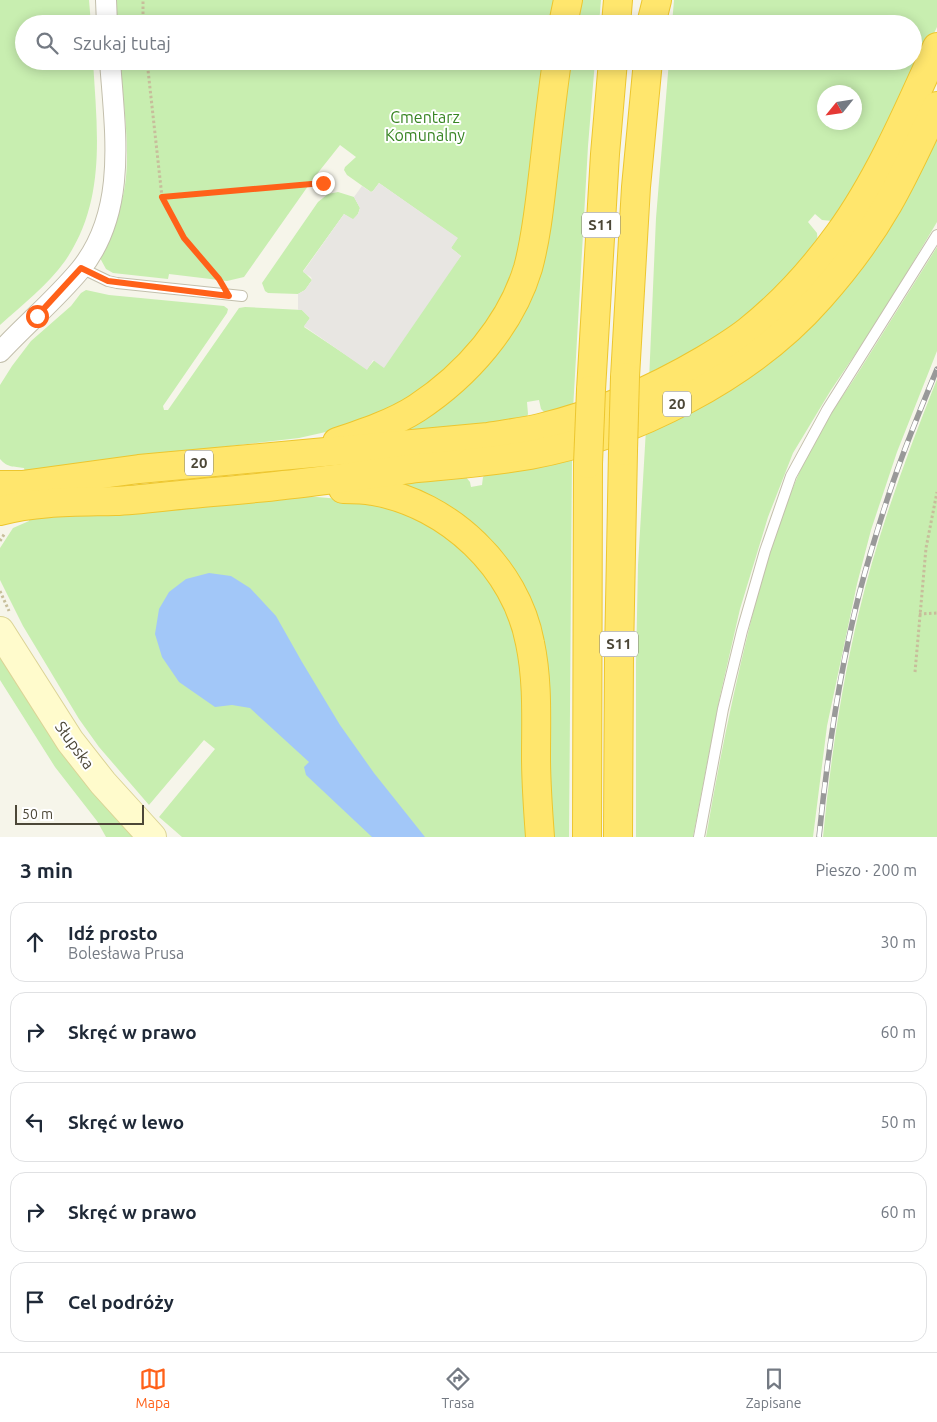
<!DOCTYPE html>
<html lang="pl">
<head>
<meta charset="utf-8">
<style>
  body { margin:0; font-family:Ubuntu,sans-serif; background:#f6f6f7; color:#1f2937 }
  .compass { position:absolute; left:817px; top:85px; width:45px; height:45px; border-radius:50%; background:#fff; box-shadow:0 2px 12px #0003; rotate:240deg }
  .scale { position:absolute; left:15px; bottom:12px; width:129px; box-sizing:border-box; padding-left:5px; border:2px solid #4c4737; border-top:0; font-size:14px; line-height:18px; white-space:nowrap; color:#4c4737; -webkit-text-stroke:4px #fff; paint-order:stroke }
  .stop { position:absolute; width:15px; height:15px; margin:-11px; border:4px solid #ff6119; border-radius:50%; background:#fff }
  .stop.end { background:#ff6119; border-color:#fff; box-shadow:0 1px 5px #0008 }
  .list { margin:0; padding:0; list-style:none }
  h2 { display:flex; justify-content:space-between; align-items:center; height:65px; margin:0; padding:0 20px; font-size:21px }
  h2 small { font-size:16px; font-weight:400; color:#747a83 }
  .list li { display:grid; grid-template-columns:32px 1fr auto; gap:15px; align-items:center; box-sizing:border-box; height:80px; margin:0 10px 10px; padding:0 10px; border:1px solid #e0e1e3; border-radius:15px }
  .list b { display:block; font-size:19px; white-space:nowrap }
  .list p { margin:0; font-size:16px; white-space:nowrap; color:#747a83 }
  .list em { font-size:16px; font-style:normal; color:#747a83 }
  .icon { flex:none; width:28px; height:28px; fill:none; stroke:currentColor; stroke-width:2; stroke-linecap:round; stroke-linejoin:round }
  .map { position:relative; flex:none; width:937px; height:837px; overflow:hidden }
  .search { position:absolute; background:#fff; box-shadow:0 2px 12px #0003; left:15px; right:15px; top:15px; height:55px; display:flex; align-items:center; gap:12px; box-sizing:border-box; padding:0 18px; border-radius:28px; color:#747a83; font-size:19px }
  .sheet { height:515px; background:#fff }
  nav { display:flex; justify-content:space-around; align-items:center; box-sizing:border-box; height:70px; border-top:1px solid #e0e1e3; background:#fff; font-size:14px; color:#747a83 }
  nav a { display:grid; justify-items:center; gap:2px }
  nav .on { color:#ff6119 }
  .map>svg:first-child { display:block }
  .green { fill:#c8eeb0; fill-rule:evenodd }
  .parking { fill:#e8e6e2 }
  .water { fill:#a2c7f8 }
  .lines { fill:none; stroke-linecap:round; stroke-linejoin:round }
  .service-casing { stroke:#c3bfac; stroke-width:12 }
  .minor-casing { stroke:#c3bfac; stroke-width:22 }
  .secondary-casing { stroke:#dbd496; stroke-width:30 }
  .motorway-casing { stroke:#edc62e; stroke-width:30 }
  .path { stroke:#c7be9b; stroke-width:3; stroke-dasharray:2.5 2.5; stroke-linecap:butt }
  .service { stroke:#fff; stroke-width:10 }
  .minor { stroke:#fff; stroke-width:20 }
  .secondary { stroke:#fffbcc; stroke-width:28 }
  .motorway { stroke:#ffe66d; stroke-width:28 }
  .rail-casing { stroke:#999; stroke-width:5.5 }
  .rail { stroke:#fff; stroke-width:4; stroke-dasharray:11; stroke-linecap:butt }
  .motorway-bridge-casing { stroke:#edc62e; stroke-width:30; stroke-linecap:butt }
  .motorway-bridge { stroke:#ffe66d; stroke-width:28 }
  .route { stroke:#ff6119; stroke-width:6 }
  .labels { text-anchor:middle; stroke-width:4; stroke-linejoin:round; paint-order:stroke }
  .shield { fill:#fff; stroke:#827e73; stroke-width:1 }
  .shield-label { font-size:15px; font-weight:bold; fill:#4c4737 }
  .park-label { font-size:16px; fill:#388523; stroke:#fff }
  .street-label { font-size:16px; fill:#4c4737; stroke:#fff }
</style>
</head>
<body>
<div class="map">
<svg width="937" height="837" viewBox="0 0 937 837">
  <rect width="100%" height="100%" fill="#f6f5ea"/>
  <!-- green -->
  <g class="green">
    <path d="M0,0H89L91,24H24V61H93C97,130 107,200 65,261C48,285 22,305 0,325Z"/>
    <polygon points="114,0 558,0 553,24 116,24"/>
    <polygon points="576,0 601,0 599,24 571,24"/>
    <path d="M674,0H937V27L897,111L870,166L832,221L822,220L815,214L808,222L817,233L818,245L744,321L649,381L656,218L669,61H913V24H672ZM824,92H854V122H824Z"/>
    <path d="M120,61H548L529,228L510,283L478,340L417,396L348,427L299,438L155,455L26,476L24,468C13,466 8,468 0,459V385L12,366L31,341L71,306L81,293L86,290L109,295L224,306L228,309L227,313L163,406L164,410H168L239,308L245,307L302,310L310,318L304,327L367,369L461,256L451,248L457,238L379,183L373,191L371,192L347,175L344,170L345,167L356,157L340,145L313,179L244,277L227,281L169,274L168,279L113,273L106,269L100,258C107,239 116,220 122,200C133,158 123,105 120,61Z"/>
    <polygon points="564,61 595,61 588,146 573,410 545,413 541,409 539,400 527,402 528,414 526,419 364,441 504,335"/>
    <polygon points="937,127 937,222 883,313 831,390 793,453 768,517 740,609 720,696 693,837 636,837 636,663 638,565 646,429"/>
    <polygon points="338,192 354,197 360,208 358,214 353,220 344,214 303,271 312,280 305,290 298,294 268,293 265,291 262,283 318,202 328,194"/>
    <path d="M937,247V351L897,452L871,530L857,584L827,726L813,837H706C718,767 732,698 749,629C763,571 780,514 805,460C819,430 838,403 856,376C883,333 910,290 937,247Z"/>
    <path d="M937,379V837H823C830,763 841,689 858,616C877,535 906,457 937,379Z"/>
    <polygon points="572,456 569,837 548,837 526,599 379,480 465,476 470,482 471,487 482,485 483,477 485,475"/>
    <polygon points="305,496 376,502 445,531 500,589 522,648 531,837 182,837 159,817 215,749 204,740 149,805 99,747 79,719 23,626 0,580 0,548 13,528 29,521 30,512"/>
    <polygon points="0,647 139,837 106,837 97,821 55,767 0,680"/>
  </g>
  <!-- parking -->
  <polygon class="parking" points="379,183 458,238 451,248 461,256 384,368 373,360 367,370 304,326 310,318 302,310 298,310 298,294 305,290 312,280 311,277 303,272 344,214 353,219 358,214 360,208 354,197 362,186 371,192 373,191"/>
  <!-- water -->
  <polygon class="water" points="209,573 231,576 250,588 276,616 302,662 340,725 374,773 425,837 372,837 306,775 304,767 309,762 250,708 232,705 215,707 179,682 162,657 155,634 159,609 169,592 186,579"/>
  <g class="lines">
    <defs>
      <g id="service">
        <polyline points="81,268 108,281 117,283 242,296"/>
        <polyline points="699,837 723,709 742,631 765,551 791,476 827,410 937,235"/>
      </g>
      <g id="minor">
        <polyline points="106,0 107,24"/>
        <path d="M0,352C26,324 55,300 80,270C128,211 115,132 110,61"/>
      </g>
      <polyline id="secondary" points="0,631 70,741 103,783 152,837"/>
      <g id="motorway">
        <polyline points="563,24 568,0"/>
        <polyline points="616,24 618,0"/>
        <polyline points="651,24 657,0"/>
        <polyline points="625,377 636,187 648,61"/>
        <polyline points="591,390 605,154 613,61"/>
        <path d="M337,442C364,433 394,423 417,408C467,375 511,325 528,268C537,235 540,200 544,167C548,131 552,96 557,61"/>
        <path d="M0,485H22L139,469L488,437C505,434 523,432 540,428C598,414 653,390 704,360C719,351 734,342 748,331C782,304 813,270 839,234C879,179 909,109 937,47"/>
        <path d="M343,489C353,489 364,489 373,491C449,504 516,568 530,643C538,681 536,719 536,757C536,784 538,810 540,837"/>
        <path d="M0,511C37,501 77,502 115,501C140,500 166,496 191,494C222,491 253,489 284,485C326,481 368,474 410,469C450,465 490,462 530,455C633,436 750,377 820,297C845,269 869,237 888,204C906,173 921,139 937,106"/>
        <polyline points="587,837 588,464"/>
        <polyline points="618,837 619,655 623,451"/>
      </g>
    </defs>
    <!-- service casing -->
    <use href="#service" class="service-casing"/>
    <!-- minor casing -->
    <use href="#minor" class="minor-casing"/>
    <!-- secondary casing -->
    <use href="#secondary" class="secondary-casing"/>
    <!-- motorway casing -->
    <use href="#motorway" class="motorway-casing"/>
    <!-- path -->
    <g class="path">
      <polyline points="143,24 143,0"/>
      <polyline points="147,61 162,197 184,238 220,281"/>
      <polyline points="162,197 323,183"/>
      <polyline points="0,541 5,533"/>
      <polyline points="0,591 9,611"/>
      <polyline points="919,614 937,613"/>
      <polyline points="915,672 926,548 937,492"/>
    </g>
    <!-- service -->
    <use href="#service" class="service"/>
    <!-- minor -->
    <use href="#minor" class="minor"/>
    <!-- secondary -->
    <use href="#secondary" class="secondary"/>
    <!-- motorway -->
    <use href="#motorway" class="motorway"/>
    <defs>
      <path id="rail" d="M819,837C828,748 841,658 865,572C876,534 888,494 902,457C913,427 925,398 937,369"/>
    </defs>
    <!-- rail casing -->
    <use href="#rail" class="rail-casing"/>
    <!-- rail -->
    <use href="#rail" class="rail"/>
    <defs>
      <g id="motorway-bridge">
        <polyline points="623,451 625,377"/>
        <polyline points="588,464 591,390"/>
      </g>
    </defs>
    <!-- motorway-bridge casing -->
    <use href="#motorway-bridge" class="motorway-bridge-casing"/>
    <!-- motorway-bridge -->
    <use href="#motorway-bridge" class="motorway-bridge"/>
  </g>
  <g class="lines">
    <!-- route -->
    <polyline class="route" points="37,316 81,268 108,281 229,296 219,279 184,238 162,197 323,183"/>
  </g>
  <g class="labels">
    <!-- shield labels -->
    <g class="shield">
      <rect x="582" y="212.5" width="38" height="25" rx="4"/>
      <rect x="663" y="391.5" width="28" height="25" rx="4"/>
      <rect x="185" y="450.5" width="28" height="25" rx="4"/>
      <rect x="600" y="631.5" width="38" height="25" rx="4"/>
    </g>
    <g class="shield-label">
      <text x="601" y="230">S11</text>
      <text x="677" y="409">20</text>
      <text x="199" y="468">20</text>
      <text x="619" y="649">S11</text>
    </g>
    <!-- park labels -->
    <g class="park-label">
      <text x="425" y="123">Cmentarz<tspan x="425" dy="18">Komunalny</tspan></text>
    </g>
    <!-- street labels -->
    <g class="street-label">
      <text transform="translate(75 745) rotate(54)" y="6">Słupska</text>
    </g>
  </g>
</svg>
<svg class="compass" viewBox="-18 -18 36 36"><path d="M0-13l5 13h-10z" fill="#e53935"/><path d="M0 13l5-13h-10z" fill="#747a83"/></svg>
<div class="scale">50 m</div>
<div class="stop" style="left:37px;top:316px"></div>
<div class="stop end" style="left:323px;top:183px"></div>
<div class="search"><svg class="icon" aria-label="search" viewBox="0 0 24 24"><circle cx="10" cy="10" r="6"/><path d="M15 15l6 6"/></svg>Szukaj tutaj</div>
</div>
<section class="sheet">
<h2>3 min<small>Pieszo · 200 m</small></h2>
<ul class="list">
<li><svg class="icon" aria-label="ahead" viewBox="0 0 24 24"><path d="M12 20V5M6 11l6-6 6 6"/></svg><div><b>Idź prosto</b><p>Bolesława Prusa</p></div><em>30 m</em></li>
<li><svg class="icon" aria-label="right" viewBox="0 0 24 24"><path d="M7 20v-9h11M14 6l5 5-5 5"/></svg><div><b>Skręć w prawo</b></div><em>60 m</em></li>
<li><svg class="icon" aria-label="left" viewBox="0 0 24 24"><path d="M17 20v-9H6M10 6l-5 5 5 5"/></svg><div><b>Skręć w lewo</b></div><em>50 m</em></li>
<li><svg class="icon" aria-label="right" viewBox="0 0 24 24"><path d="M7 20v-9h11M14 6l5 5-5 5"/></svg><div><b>Skręć w prawo</b></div><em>60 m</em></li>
<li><svg class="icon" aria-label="arrive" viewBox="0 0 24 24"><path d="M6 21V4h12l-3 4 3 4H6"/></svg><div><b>Cel podróży</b></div></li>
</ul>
</section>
<nav>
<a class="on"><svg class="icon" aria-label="map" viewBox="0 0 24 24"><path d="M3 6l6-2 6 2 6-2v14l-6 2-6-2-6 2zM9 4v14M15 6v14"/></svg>Mapa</a>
<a><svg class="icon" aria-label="directions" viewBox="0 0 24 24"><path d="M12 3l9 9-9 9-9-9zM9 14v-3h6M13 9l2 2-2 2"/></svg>Trasa</a>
<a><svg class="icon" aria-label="saved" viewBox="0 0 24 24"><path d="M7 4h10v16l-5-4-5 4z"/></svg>Zapisane</a>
</nav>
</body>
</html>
